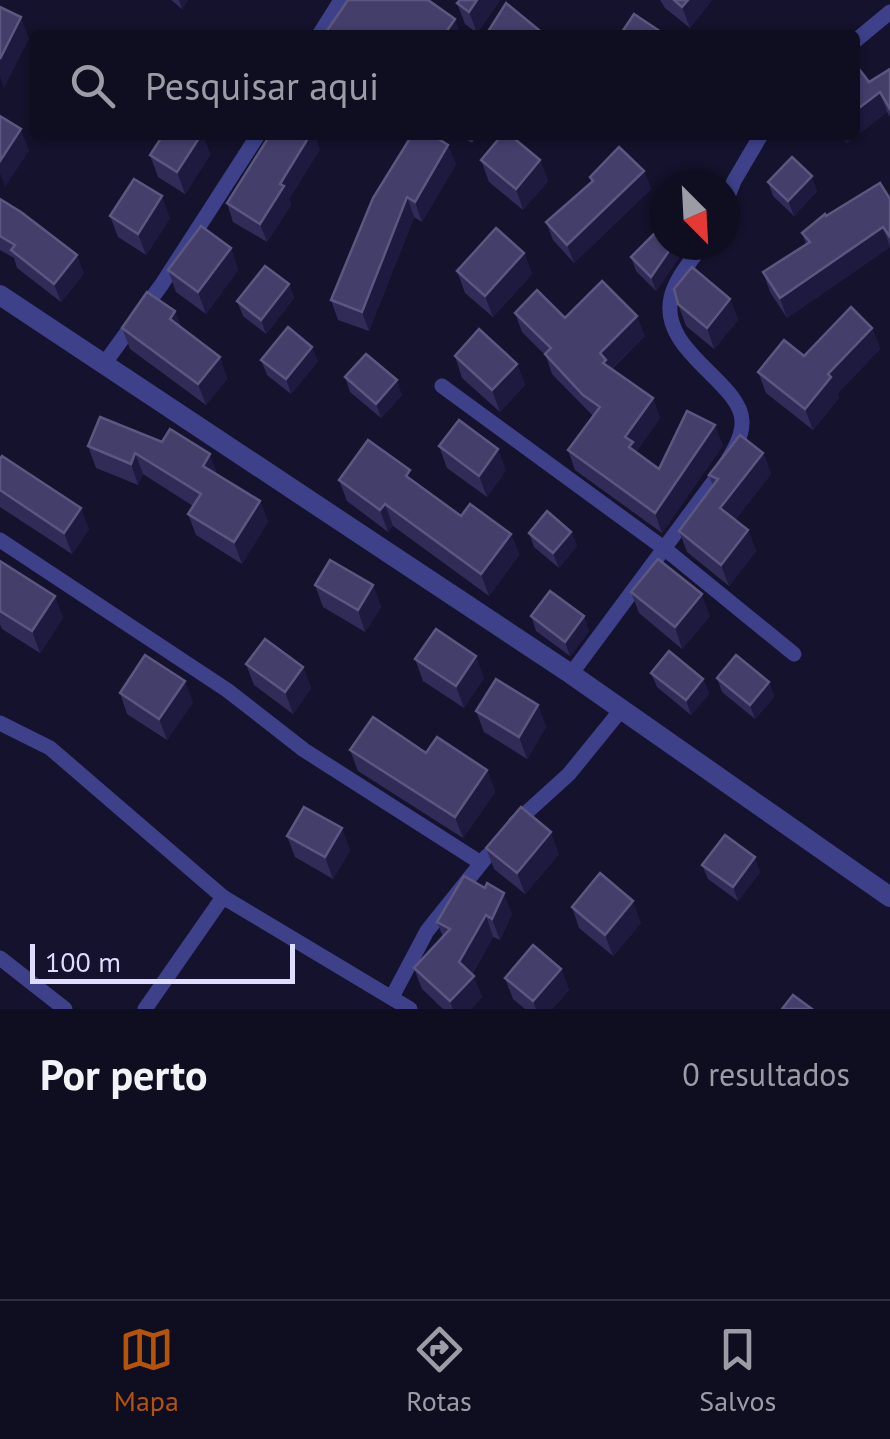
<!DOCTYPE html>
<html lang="pt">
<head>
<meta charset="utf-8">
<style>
  body { margin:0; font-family:"PT Sans",sans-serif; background:#1d1c2e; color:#f1f3f6 }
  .compass { position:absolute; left:650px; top:170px; width:90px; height:90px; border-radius:50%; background:#0f0e21; box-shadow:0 2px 8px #0004; rotate:156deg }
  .scale { position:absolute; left:30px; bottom:25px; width:265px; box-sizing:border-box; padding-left:10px; border:5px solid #deddfe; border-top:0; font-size:28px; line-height:35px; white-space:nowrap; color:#deddfe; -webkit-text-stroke:8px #14122c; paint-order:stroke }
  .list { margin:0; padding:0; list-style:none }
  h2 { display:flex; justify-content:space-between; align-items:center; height:130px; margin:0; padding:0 40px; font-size:42px }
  h2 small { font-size:32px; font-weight:400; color:#9b9ca5 }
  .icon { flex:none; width:55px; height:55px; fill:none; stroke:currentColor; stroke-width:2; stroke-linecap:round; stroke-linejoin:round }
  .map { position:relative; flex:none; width:890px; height:1009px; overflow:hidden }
  .search { position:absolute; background:#0f0e21; box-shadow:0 2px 8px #0004; left:30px; right:30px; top:30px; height:110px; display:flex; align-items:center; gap:25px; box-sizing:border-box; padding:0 35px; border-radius:10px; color:#9b9ca5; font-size:38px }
  .sheet { height:290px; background:#0f0e21 }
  nav { display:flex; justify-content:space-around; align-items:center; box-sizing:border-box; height:140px; border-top:2px solid #2f2e3f; background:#0f0e21; font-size:28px; color:#9b9ca5 }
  nav a { display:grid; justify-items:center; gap:5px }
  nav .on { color:#b45309 }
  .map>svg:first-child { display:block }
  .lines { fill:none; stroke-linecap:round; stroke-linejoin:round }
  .minor { stroke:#3e418a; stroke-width:15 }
  .tertiary { stroke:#3e418a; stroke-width:20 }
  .wall { fill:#312b58 }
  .shaded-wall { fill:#1e193f }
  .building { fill:#443e6a; stroke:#5c5781; stroke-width:2.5 }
</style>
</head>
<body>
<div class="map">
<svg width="890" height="1009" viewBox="0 0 890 1009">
  <rect width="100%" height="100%" fill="#14122c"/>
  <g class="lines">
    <!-- minor -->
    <g class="minor">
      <polyline points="319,35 341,0"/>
      <polyline points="855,41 890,12"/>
      <polyline points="725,204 734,181 761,135"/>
      <polyline points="104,364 162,284 258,135"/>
      <polyline points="442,386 665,549 794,654"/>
      <polyline points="0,540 227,690 304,750 481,863"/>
      <path d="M571,674L717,477C727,461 743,440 742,421C741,382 659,351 671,298C675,279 691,261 702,245"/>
      <polyline points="0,723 50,748 223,897 410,1009"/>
      <polyline points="515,823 569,774 621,710"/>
      <polyline points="0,958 65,1009"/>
      <polyline points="392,997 427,931 487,856"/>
      <polyline points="145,1009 223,897"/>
    </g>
    <!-- tertiary -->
    <polyline class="tertiary" points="0,295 571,674 890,897"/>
  </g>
  <!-- wall -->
  <g class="wall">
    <polygon points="171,0 188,0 182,9"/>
    <polygon points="500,0 477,33 465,24 457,3"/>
    <polygon points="660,0 712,0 690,28 665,8"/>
    <polygon points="890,69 890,117 887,112 847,143 841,135 855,135 869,82"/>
    <polygon points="163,135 203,135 210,155 185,194 158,177 150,155"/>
    <polygon points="459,135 477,135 472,143"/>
    <polygon points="320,149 289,199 291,205 267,242 233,222 227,203"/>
    <polygon points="481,160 540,160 548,181 523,210 489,182"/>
    <polygon points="456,164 422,222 414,217 369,331 338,320 331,300 373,198"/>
    <polygon points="644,171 651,189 574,263 553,240 546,222 592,182 590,177"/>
    <polygon points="768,182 817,191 794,216 773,196"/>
    <polygon points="0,199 84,273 61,302 17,268 14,258 0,250"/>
    <polygon points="890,199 890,247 787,318 770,292 763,272 806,244 802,233 826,216"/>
    <polygon points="110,216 170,218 146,255 118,237"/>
    <polygon points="665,245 681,245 683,252 656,291 636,271 631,257"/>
    <polygon points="231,248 238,270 206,314 176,292 168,270"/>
    <polygon points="524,253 532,274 493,317 465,293 457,271"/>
    <polygon points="289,284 294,298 266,334 243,316 237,301"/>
    <polygon points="730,299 738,320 714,349 686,326 678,304"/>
    <polygon points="175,311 181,327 220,357 227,379 206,405 130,349 122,328"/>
    <polygon points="515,313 565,318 645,336 612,369 653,398 660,418 636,452 659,469 723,445 662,533 575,470 568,450 593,416 552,374 546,356 522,332"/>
    <polygon points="872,328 880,349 837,394 839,398 813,430 766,393 758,372 804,356"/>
    <polygon points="455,356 517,364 525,385 500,412 462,378"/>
    <polygon points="261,360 318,361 291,394 267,375"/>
    <polygon points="345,377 402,395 381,418 350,392"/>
    <polygon points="100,417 218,475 260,501 268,522 242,564 196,535 188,514 193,506 143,474 138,485 96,468 88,446"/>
    <polygon points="439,446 506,470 487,497 447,468"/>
    <polygon points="763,453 771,474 735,520 748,530 756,551 729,586 687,552 679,531 713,486 709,475"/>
    <polygon points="0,459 89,529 72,554 0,507"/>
    <polygon points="339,480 414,482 461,516 511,534 519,555 489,596 393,526 388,532 347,501"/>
    <polygon points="571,532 577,546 559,568 534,547 529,533"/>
    <polygon points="0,561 63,618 40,653 2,629 0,624"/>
    <polygon points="315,585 373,585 381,607 365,632 323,607"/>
    <polygon points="631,592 710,616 682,649 639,613"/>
    <polygon points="531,616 589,631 570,656 536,631"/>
    <polygon points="415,659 484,678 464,708 423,681"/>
    <polygon points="246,664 303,667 311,688 293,714 254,685"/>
    <polygon points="651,673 703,679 709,694 691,715 657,687"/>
    <polygon points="717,678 769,682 774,697 755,719 722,692"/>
    <polygon points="120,693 193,702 167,740 127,714"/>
    <polygon points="538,705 546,727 527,759 484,732 476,711"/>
    <polygon points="350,750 426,753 487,770 495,792 463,838 358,771"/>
    <polygon points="287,836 350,850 333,879 295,857"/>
    <polygon points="486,848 559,854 525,894 494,869"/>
    <polygon points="702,865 760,872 738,901 708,879"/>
    <polygon points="464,876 512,914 500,940 493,937 472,974 482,997 471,1009 443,1009 422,989 414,968 443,937 437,922"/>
    <polygon points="572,907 641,923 613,956 579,928"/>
    <polygon points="561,969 569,990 552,1009 525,1009 513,999 505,978"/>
  </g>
  <!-- shaded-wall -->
  <g class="shaded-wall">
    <polygon points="179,0 188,0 182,9"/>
    <polygon points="477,0 500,0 477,33 469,12"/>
    <polygon points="688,0 712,0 690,28 682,7"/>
    <polygon points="21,17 29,39 4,88 0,76 0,59"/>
    <polygon points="455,19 461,35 444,35"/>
    <polygon points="880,92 887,112 847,143 844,135 855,135 855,111"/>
    <polygon points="21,129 29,151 5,187 0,173 0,161"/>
    <polygon points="201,135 203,135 210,155 185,194 177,172"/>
    <polygon points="310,135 315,135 320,149 289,199 291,205 267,242 260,224 280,184"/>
    <polygon points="448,145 456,164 422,222 415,202"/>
    <polygon points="540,160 548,181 523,210 516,189"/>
    <polygon points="644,171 651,189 574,263 567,245"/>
    <polygon points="812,176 817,191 794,216 788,201"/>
    <polygon points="162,196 170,218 146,255 138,234"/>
    <polygon points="407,197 414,217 369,331 362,312"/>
    <polygon points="883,227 890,247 787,318 780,298"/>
    <polygon points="673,245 681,245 683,252 656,291 651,277"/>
    <polygon points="231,248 238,270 206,314 198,292"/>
    <polygon points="524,253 532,274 493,317 485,296"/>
    <polygon points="77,255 84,273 61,302 54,284"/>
    <polygon points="289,284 294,298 266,334 261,320"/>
    <polygon points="730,299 738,320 714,349 707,328"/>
    <polygon points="175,311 183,332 170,319"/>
    <polygon points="637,316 645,336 610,370 610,383 600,353"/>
    <polygon points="872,328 880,349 837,394 839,398 813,430 805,409 828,374"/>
    <polygon points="312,347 318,361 291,394 286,379"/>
    <polygon points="220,357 227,379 206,405 198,384"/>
    <polygon points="517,364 525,385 500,412 492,390"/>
    <polygon points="397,380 402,395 381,418 376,404"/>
    <polygon points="653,398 660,418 636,452 637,467 625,437"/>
    <polygon points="715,425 723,445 662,533 655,513"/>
    <polygon points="498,449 506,470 487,497 479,476"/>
    <polygon points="135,453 143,474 138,485 131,464"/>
    <polygon points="763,453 771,474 728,530 720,508"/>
    <polygon points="210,454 218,476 203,466"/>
    <polygon points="260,501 268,522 242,564 234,542"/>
    <polygon points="385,504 393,526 388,532 380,510"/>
    <polygon points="81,508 89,529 72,554 64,533"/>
    <polygon points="748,530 756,551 729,586 721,565"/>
    <polygon points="571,532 577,546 559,568 553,553"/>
    <polygon points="511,534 519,555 489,596 481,574"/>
    <polygon points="373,585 381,607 365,632 358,610"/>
    <polygon points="702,594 710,616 682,649 675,627"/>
    <polygon points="55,596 63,618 40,653 32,631"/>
    <polygon points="584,616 589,631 570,656 565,642"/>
    <polygon points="476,656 484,678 464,708 456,686"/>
    <polygon points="303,667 311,688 293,714 285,692"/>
    <polygon points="703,679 709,694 691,715 686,700"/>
    <polygon points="185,681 193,702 167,740 159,719"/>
    <polygon points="769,682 774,697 755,719 750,705"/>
    <polygon points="538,705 546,727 527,759 519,737"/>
    <polygon points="487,770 495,792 463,838 455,817"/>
    <polygon points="342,828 350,850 333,879 325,857"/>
    <polygon points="551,832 559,854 525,894 517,873"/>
    <polygon points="755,857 760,872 738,901 733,887"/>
    <polygon points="504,893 512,914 500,940 492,919"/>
    <polygon points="633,901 641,923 613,956 605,935"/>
    <polygon points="486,915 493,937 466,983 459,962"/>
    <polygon points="561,969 569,990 552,1009 536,1009 533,1001"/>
    <polygon points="474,976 482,997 471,1009 453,1009 450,1001"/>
  </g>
  <!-- building -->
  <g class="building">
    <polygon points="348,0 428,0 455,19 444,35 324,35"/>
    <polygon points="460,0 477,0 469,12 457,3"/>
    <polygon points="674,0 688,0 682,7"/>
    <polygon points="506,3 545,35 494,35 489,30"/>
    <polygon points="0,7 21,17 0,59"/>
    <polygon points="634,14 658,30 654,35 620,35"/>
    <polygon points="856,65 869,82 890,69 890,109 880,92 855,111"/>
    <polygon points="0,116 21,129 0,161"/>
    <polygon points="163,135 201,135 177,172 150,155"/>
    <polygon points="270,135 310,135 280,184 284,186 260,224 227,203"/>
    <polygon points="412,135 432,135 448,145 415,202 407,197 362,312 331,300 373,198"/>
    <polygon points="502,135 510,135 540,160 516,189 481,160"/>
    <polygon points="619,147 644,171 567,245 546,222 593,181 590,177"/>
    <polygon points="792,157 812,176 788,201 768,182"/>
    <polygon points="134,179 162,196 138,234 110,216"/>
    <polygon points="880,183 890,199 890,237 883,227 780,298 763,272 810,242 802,233 825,214 826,216"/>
    <polygon points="0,199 21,212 77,255 54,284 11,250 15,245 0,236"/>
    <polygon points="664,224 665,245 673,245 651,277 631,257"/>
    <polygon points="201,226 231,248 198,292 168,270"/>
    <polygon points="496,228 524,253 485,296 457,271"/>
    <polygon points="265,266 289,284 261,320 237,301"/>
    <polygon points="692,267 730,299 707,328 678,304 674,289"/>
    <polygon points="602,281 637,316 600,353 606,360 603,363 653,398 625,437 633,442 629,447 659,469 687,411 715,425 655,513 568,450 600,407 583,395 545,354 551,348 515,313 537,290 565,318"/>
    <polygon points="147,292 175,311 170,319 220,357 198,384 122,328"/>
    <polygon points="851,307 872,328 828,374 831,377 805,409 758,372 784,340 804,356"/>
    <polygon points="288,327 312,347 286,379 261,360"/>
    <polygon points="479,329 517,364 492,390 455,356"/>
    <polygon points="366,354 397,380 376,404 345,377"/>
    <polygon points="100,417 162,442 170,429 210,454 203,466 260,501 234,542 188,514 201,494 135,453 131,464 88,446"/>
    <polygon points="459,420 498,449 479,476 439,446"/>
    <polygon points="740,435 763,453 720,508 748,530 721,565 679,531 718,479 709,475"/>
    <polygon points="368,440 410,470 406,476 461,516 470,504 511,534 481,574 385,504 380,510 339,480"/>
    <polygon points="2,456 81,508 64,533 0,490 0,459"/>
    <polygon points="547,511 571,532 553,553 529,533"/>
    <polygon points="658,559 702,594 675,627 631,592"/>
    <polygon points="330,560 373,585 358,610 315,585"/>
    <polygon points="0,561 55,596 32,631 0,611"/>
    <polygon points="550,591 584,616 565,642 531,616"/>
    <polygon points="436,629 476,656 456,686 415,659"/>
    <polygon points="265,639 303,667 285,692 246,664"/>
    <polygon points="669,651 703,679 686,700 651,673"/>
    <polygon points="145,655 185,681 159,719 120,693"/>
    <polygon points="736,655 769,682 750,705 717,678"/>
    <polygon points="496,679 538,705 519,737 476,711"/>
    <polygon points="373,717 426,753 437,737 487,770 455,817 350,750"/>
    <polygon points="304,807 342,828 325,857 287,836"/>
    <polygon points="521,807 551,832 517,873 486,848"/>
    <polygon points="725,835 755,857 733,887 702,865"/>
    <polygon points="600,873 633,901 605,935 572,907"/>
    <polygon points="464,876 485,888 487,883 504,893 492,919 486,915 459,962 474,976 450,1001 414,968 450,929 437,922"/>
    <polygon points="533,945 561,969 533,1001 505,978"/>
    <polygon points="793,995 812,1009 782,1009"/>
  </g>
</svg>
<svg class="compass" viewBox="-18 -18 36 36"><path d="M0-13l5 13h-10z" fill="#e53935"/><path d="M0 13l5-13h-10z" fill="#9b9ca5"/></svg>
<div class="scale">100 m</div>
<div class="search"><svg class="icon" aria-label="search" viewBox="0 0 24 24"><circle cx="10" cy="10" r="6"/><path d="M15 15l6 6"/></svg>Pesquisar aqui</div>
</div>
<section class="sheet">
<h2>Por perto<small>0 resultados</small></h2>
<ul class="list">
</ul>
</section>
<nav>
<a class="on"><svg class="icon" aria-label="map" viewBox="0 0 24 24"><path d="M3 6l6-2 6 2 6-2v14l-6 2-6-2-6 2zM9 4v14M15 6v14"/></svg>Mapa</a>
<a><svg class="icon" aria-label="directions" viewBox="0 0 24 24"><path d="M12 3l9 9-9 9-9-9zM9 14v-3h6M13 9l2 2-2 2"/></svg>Rotas</a>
<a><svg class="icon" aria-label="saved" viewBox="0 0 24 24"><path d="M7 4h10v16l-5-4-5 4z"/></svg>Salvos</a>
</nav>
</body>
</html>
